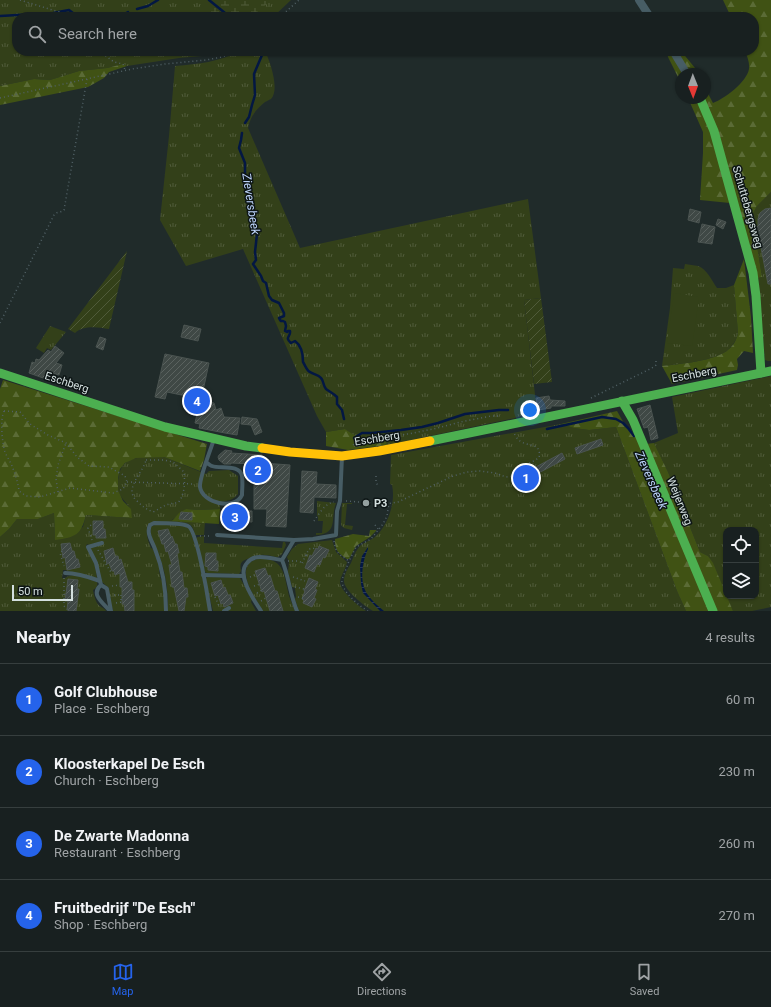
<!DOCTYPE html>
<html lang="en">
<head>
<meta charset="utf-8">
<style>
  body { margin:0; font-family:Roboto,sans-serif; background:#212829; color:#f1f3f6 }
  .controls { position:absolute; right:12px; bottom:12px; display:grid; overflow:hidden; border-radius:8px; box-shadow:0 1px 3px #0004 }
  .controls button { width:36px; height:36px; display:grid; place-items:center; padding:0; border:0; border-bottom:1px solid #363e3e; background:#182020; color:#f1f3f6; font:20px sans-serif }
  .compass { position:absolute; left:675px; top:68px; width:36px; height:36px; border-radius:50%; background:#182020; box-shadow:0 1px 3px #0004; rotate:179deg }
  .scale { position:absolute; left:12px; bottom:10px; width:61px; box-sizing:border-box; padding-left:4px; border:2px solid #d4e0df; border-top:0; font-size:11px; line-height:14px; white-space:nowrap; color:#d4e0df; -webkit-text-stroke:3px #0d1515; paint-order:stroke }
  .you { position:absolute; left:530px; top:410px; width:14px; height:14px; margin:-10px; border:3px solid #fff; border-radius:50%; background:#1a73e8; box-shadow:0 0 0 6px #1a73e833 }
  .badge { display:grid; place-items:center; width:26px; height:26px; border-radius:50%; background:#2563eb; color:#fff; font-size:13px; font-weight:700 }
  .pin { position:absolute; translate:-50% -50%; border:2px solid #fff; box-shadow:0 1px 4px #0006 }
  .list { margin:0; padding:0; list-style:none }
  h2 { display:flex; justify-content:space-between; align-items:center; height:52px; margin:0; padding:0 16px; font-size:17px }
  h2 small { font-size:13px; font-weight:400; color:#9fa3a5 }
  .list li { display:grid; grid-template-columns:26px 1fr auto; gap:12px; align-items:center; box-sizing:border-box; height:72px; padding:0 16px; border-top:1px solid #363e3e }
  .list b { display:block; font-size:15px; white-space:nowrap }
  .list p { margin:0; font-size:13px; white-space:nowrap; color:#9fa3a5 }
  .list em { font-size:13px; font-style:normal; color:#9fa3a5 }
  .icon { flex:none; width:22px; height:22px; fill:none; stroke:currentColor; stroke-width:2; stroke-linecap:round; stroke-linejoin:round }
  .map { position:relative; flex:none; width:771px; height:611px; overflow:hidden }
  .search { position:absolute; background:#182020; box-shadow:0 1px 3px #0004; left:12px; right:12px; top:12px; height:44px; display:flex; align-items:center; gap:10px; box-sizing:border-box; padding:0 14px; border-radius:16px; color:#9fa3a5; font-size:15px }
  .sheet { height:340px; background:#182020 }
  nav { display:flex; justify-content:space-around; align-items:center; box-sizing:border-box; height:56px; border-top:1px solid #363e3e; background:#182020; font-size:11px; color:#9fa3a5 }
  nav a { display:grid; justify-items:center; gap:2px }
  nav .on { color:#2563eb }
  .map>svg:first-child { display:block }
  .grass { fill:url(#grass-tufts) }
  .forest { fill:url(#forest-firs) }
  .wetland { fill:url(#wetland-marsh) }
  .garden { fill:url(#garden-furrows) }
  .pitch { fill:#334019 }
  .water { fill:url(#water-rules) }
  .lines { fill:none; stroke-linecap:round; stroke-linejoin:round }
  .stream { stroke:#031743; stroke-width:2.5 }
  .building { fill:url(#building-hatch); stroke:#4b5451 }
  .path { stroke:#516166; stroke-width:1.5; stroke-dasharray:1 3; stroke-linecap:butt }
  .lane { stroke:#475d65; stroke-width:4 }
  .street { stroke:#475d65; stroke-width:8 }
  .fast { stroke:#4caf50; stroke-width:9 }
  .slow { stroke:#ffc107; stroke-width:9 }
  .poi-dot { fill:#95a1a0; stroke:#0d1515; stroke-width:1.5 }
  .labels { text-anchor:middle; stroke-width:3; stroke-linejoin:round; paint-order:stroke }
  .street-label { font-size:11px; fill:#d4e0df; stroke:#0d1515 }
  .poi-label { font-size:11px; font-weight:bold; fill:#d4e0df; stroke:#0d1515; text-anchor:start }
  .water-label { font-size:12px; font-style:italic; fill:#bdd4fb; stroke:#0d1515 }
</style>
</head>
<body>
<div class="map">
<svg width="771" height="611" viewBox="0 0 771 611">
  <defs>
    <pattern id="grass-tufts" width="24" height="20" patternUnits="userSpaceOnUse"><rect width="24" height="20" fill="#334019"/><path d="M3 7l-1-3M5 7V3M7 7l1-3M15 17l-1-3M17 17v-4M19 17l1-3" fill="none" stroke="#505b3a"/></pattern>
    <pattern id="forest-firs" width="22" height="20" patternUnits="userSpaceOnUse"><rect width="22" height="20" fill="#405214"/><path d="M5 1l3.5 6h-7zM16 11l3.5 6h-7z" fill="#5b6b36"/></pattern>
    <pattern id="wetland-marsh" width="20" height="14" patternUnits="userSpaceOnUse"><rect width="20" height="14" fill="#334019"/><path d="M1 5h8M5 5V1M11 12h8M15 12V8" fill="none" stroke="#505b3a"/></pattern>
    <pattern id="garden-furrows" width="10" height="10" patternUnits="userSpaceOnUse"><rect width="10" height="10" fill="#334019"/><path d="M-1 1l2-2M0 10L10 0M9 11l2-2" fill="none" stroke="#505b3a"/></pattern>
    <pattern id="water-rules" width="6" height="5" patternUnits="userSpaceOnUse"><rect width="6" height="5" fill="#031743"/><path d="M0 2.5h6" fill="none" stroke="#27385e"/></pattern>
    <pattern id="building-hatch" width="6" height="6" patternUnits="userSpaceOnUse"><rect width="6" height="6" fill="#3f4845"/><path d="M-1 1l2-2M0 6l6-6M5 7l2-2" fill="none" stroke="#5a625f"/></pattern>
  </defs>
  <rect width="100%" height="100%" fill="#202b2a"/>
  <!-- grass -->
  <g class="grass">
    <polygon points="0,0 291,0 273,17 17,17 17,51 223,51 202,56 179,58 127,66 123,64 107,68 79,71 50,80 34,79 0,86"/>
    <path d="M241,51H265C270,61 280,90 271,99C270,99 266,102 265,102C256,109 250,117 248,128L300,248L528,199L541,298L524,300L537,412L529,413L515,418L387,445L385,439L373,441L358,438L345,429L326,432L317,416L243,249L186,266L160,220L169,136L175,66C200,64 217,62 241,51Z"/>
    <polygon points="771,192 771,361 768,361 765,360 758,278 762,277 752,215 757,206"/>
    <path d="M685,264C689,265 694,265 698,266C707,269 712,281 717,288H726L734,285L738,333C737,339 733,345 729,349C717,361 678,364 662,366L670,308L673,268L684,269Z"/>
    <polygon points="50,326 66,332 51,350 47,348 44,353 36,348"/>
    <polygon points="771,376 771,607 752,611 733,611 726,596 756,596 756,530 726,530 726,595 708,556 700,552 668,472 654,443 678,433 672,397"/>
    <path d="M561,424L574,428L589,430L616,427L677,591L686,611H373C365,606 343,590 344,580C344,575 348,568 351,563C353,558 356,550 360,546C364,542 371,541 376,536C388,525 396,502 392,485L390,484L391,455Z"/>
    <path d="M164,457L206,474L209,471L229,470L238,476V494C233,500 228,501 220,502V509L199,510L186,509L172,520L205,522L204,535H195C194,531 193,526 189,524C180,520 158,524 148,525C145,533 148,541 151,548L153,549L160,568L159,571L161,580L163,581L165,611H113L110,600L109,588L102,582L92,551L88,544L86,545L95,565L97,578L67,571L66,570H63L62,578H65C74,571 87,579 97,582C98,586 96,588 93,590C94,596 96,604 101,607C103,608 105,609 106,611H0V537L9,529L17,519H38L54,513L55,539L83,527L86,515L132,518C131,515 131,511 130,509C127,502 120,498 118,490C117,486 118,479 119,475C123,454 147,457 164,457Z"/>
    <path d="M317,501L336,503C330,518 339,534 316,535V533H322L323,521H318V517L317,515Z"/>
    <polygon points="342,503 352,503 352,504 347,504 345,525 353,526 352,530 344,528 341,525"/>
    <path d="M158,524L184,526L190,529L198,555L209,611H168C168,594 167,578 161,561C157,550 151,540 150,528L152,526Z"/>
    <path d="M204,536V543L282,548L283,542H285L286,545L282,554L278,557C274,557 270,555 265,555C258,554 254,557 247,559C240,562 240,564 241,571L239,574L207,573L205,572L196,538L198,537Z"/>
    <path d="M332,540L336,552L347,562C346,569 340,576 340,583C341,591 359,607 366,611H299L295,599L296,597L295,588L292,587L288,572L289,562L287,557L292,549L298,544Z"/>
    <path d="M258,559C285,557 284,576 289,596C291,601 293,606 295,611H263C255,598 232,565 258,559Z"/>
    <polygon points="207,577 240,578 252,599 251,602 256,611 213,611 206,583 206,579"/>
  </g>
  <!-- forest -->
  <g class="forest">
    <path d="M723,0H771V192L757,206L752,215L762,277L758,278L730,203L700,200L703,153V132L688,98H705V88L713,103C724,99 747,82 749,69C750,63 747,56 745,51H754V17H731Z"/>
    <polygon points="667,51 681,51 695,68 698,74 681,74 681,83 668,57"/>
    <polygon points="123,64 127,66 109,72 104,78 88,87 0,105 0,86 34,79 50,80 79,71 107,68"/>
    <path d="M744,259L751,317L753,353L744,351L737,359L738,365L737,370L672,384L662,366C679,364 717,361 729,349C733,346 737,339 738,333L734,285Z"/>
    <path d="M3,380L207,444L204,460L200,471L164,457L136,458L125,463L120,469L118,478V490L123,501L131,509L132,518L86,515C81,535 76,537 55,540L54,513L38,519H17L9,529L0,537V389Z"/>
    <polygon points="617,411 625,425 646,444 654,443 668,472 700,552 708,556 713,563 733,611 686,611 677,591 616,427 589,430 574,428 561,424"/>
    <path d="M345,429C361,440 366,441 385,439L387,445L348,450L326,446V432Z"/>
    <polygon points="186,509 199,510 220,509 219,524 172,521 179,513"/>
    <path d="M370,530H376V531L370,537L356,546L349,559H347C338,553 335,551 335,539L353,534L369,536Z"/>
  </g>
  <!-- wetland -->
  <path class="wetland" d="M218,0H269L268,3L251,17H206C206,9 211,4 218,0Z"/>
  <!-- garden -->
  <g class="garden">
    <path d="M127,251L109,329C98,327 83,325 75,333L68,329Z"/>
    <polygon points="541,298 552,382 534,384 524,300"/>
  </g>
  <!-- pitch -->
  <polygon class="pitch" points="674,293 699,297 692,346 667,343"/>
  <!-- water -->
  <path class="water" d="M368,547V549C362,562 359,583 368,595C372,601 378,606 384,611H380L363,593L361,584L360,566L362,556Z"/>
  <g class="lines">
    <!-- stream -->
    <g class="stream">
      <polyline points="209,0 230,17"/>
      <polyline points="137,9 148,6 158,0"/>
      <polyline points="0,16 53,13 69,10 78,17"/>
      <polyline points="118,17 128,12"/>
      <polyline points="245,123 249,117 252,105 255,95 254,74 262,55 261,51"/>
      <path d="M242,133L241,140L239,148L245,163V184L247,188L250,210L252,214L254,227L257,234L255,252L256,260L253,264L261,276L263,281L266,283L269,296L272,300L279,303L284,313V316L279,318L280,320L281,321H283L285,322L286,326L285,331L287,332L288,331H290C291,337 284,337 291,343L295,341C302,346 303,354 303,362C305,365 307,371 310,372C314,375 318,374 321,378C324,381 323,386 326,389C330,392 333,393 337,397V404L342,410L344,419"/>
      <polyline points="547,429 602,417 616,419 623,423 628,428 634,436"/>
      <polyline points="354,438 362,433 372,433 401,430 422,427 438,423 465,414 499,410 508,410"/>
    </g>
  </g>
  <!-- building -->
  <g class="building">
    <polygon points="771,208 771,284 768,284 757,227 758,226 758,219 760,213 765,209"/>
    <polygon points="690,209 701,212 699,223 688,220"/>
    <polygon points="718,219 726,222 723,229 716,225"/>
    <polygon points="702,224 715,227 712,244 698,242"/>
    <polygon points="184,325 201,329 198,341 181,337"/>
    <polygon points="100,337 106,339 103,350 96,347"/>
    <polygon points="55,346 64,353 56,363 62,365 59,375 49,372 46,379 29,373 32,362 35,363 36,359 39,360 47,351 48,350 51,352"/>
    <polygon points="165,354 209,363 201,400 214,403 216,410 221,408 224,417 240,418 237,435 225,433 199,428 200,424 195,423 199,405 190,403 191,397 167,392 165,399 155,397"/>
    <polygon points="549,396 550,400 565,401 565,406 551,406 551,408 538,410 536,398"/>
    <polygon points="650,405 658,438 651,440 648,427 644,428 637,409"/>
    <polygon points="242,417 257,419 262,432 255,435 251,425 241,424"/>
    <polygon points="601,439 603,445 577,454 575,448"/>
    <polygon points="225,450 232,451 231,453 262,455 262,463 290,465 286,527 266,526 267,509 254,509 254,464 231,463 231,464 224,464 219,460 218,457 219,455"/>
    <polygon points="562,453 565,459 531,477 533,481 524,486 519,476"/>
    <polygon points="302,471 317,472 316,484 336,485 336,498 314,497 313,513 300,512"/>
    <polygon points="234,510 252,511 252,522 221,521 221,511"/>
    <polygon points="181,512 192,513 192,520 179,519"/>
    <polygon points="93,521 103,521 103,529 105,529 106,538 96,538 96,535 93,535"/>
    <polygon points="168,529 171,537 172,536 175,544 177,544 179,553 177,553 180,572 182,572 184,588 187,588 188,597 186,597 184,611 179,611 174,587 172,587 169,565 172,565 168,551 166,552 164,544 162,544 158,531"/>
    <polygon points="70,543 72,551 74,551 76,559 78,559 80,567 67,570 65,557 63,558 61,544"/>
    <polygon points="319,546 329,550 325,558 323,557 320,565 317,564 314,572 305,568 310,555 312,556 316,548 318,549"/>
    <polygon points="113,548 115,556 118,556 119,561 119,560 121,559 128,582 132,582 132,590 134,590 134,611 125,611 124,604 122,604 122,587 120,587 120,573 115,575 114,571 112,571 109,563 107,564 104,551"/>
    <polygon points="206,553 216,553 216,561 218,561 218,571 208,570 208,567 205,566"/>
    <polygon points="265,568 268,576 270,575 275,591 277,591 283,611 270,611 264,591 262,592 255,571"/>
    <polygon points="309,578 318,582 315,589 317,590 314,598 316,599 312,607 303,603 304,600 302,599 305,591 304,591"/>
    <polygon points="68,579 78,580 77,589 79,589 76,611 68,611 69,610 67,610 68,601 65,601"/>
    <polygon points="221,580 223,588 225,587 228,595 230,595 233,603 224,607 223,603 221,604 218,595 215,596 211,583"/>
  </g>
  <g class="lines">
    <!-- path -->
    <g class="path">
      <polyline points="20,0 59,12 60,17"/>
      <polyline points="280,17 299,0"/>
      <polyline points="99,51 114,62 123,64 125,70"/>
      <polyline points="0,98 132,69 165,64 206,60 222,57 236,51"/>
      <path d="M0,323L54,215C57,211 61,213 64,210L87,79"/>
      <polyline points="591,398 652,368 656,365 656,360"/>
      <path d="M4,411L20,412L30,424L48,435L66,443L77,457L89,466L109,467L125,476L127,482L123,489L113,493L70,488L40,497L26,496L19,491C18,482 15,474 12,466C10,461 7,457 5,452C2,442 0,420 4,411Z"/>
      <polyline points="353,445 360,440 367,438 408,434 433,429 465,421 491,416 501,416"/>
      <path d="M146,460H163L173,462L184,472C185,483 185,494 178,503C166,503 163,507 153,512C146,509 142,506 137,501C123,489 143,473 146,460Z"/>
      <polyline points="376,476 376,483 378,485"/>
      <polyline points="127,482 195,484"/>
      <polyline points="58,492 56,479 58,465 66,443"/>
      <path d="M346,501L386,504L398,502L453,476L467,472L480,471L495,473L506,477L514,476L523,470L526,465L539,458C542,442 528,447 520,441C517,439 515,435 514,433"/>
      <path d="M314,521C319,514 325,503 334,502"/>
      <polyline points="91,525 88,528 92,540"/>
      <polyline points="375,525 379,530"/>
      <polyline points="200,536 210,536"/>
      <path d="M334,541C336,554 339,554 349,561"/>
      <polyline points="98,550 110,571 112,570"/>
      <polyline points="62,551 60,553 64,566"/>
      <polyline points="306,555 310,557"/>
      <polyline points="288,561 297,561 304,563"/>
      <polyline points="302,563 309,549 313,548 315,549"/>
      <polyline points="250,577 255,575"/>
      <polyline points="293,577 305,581"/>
      <polyline points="64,578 64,606 67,609"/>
      <polyline points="112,586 120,585"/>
      <polyline points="254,586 260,584"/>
      <polyline points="295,587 304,589"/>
      <polyline points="257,593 262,590"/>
      <polyline points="114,595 122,595"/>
      <polyline points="121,595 121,602"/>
      <polyline points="215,597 220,608"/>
      <polyline points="298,597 303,598"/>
      <polyline points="261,601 266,598"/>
      <polyline points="116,603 122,602"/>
      <path d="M368,611C359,606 341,591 342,580L349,561L356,547L371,539L383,524L387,516L389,503"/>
    </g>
    <!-- lane -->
    <g class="lane">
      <path d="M206,462C207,463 211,466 212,466C220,469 240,464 242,476C243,482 242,489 242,495C235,511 202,503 200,487C199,478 211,449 214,439"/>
      <polyline points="217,535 294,540"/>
      <polyline points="102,543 88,547 96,563 101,585 106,588 107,589 111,611"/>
      <polyline points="282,560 294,540 313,539 336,535 337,511 340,501 342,456"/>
      <path d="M65,573C77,573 89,577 100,581"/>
      <polyline points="203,575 243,576"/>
      <path d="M101,585C90,594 103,603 109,610"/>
      <path d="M166,611C166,589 163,569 155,549C152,541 146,533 150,525L154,523C161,523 182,523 188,526C197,530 208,598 210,611"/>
      <polyline points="224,611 229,608"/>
      <path d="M261,611C254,600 236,575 247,563C250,559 255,557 260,557C267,557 275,559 282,560C289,577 290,595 297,611"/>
    </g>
    <!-- street -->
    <g class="street">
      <polyline points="639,0 650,17"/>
      <polyline points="673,51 687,74"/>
    </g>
    <!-- fast -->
    <g class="fast">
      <polyline points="700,98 714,131 753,273 756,296 761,373"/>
      <polyline points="0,373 165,427 246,446 262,448"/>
      <polyline points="622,401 633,420 713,611"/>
      <polyline points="430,441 771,371"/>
    </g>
    <!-- slow -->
    <polyline class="slow" points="262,448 290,452 342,456 379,451 430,441"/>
  </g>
  <!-- markers -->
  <circle class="poi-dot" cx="366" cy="503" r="4"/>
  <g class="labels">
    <!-- street labels -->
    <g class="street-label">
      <text transform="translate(748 207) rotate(74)" y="4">Schuttebergsweg</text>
      <text transform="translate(694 374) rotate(-11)" y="4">Eschberg</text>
      <text transform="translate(67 382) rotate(18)" y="4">Eschberg</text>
      <text transform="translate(377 438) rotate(-9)" y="4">Eschberg</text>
      <text transform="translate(680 501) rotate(68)" y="4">Weijerweg</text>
    </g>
    <!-- poi labels -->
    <g class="poi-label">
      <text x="374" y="507">P3</text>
    </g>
    <!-- water labels -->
    <g class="water-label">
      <text transform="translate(251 204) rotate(81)" y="4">Zieversbeek</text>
      <text transform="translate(651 480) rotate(66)" y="4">Zieversbeek</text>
    </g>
  </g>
</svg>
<div class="controls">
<button><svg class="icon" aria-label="locate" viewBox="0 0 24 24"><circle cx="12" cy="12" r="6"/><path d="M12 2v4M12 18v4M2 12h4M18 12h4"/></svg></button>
<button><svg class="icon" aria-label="layers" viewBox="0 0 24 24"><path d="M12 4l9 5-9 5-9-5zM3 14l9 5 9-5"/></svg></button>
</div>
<svg class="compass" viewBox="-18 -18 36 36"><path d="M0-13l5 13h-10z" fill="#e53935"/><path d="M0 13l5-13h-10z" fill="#9fa3a5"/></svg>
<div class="scale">50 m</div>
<div class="you"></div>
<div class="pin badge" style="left:526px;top:478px">1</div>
<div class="pin badge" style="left:258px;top:470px">2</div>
<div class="pin badge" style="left:235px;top:517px">3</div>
<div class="pin badge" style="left:197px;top:401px">4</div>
<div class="search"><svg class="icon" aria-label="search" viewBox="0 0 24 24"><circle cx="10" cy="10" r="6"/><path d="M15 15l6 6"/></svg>Search here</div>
</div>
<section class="sheet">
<h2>Nearby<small>4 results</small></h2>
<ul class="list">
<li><span class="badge">1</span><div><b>Golf Clubhouse</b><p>Place · Eschberg</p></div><em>60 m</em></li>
<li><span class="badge">2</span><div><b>Kloosterkapel De Esch</b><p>Church · Eschberg</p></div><em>230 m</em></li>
<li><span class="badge">3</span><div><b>De Zwarte Madonna</b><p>Restaurant · Eschberg</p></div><em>260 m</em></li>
<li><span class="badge">4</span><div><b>Fruitbedrijf &quot;De Esch&quot;</b><p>Shop · Eschberg</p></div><em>270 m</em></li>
</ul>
</section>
<nav>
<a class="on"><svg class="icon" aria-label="map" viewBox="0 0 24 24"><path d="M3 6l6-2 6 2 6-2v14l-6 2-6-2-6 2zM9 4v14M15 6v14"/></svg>Map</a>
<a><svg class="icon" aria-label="directions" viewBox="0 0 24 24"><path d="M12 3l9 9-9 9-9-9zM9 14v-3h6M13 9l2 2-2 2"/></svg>Directions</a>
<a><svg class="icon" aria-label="saved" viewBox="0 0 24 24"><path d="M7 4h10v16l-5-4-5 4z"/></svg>Saved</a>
</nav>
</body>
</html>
